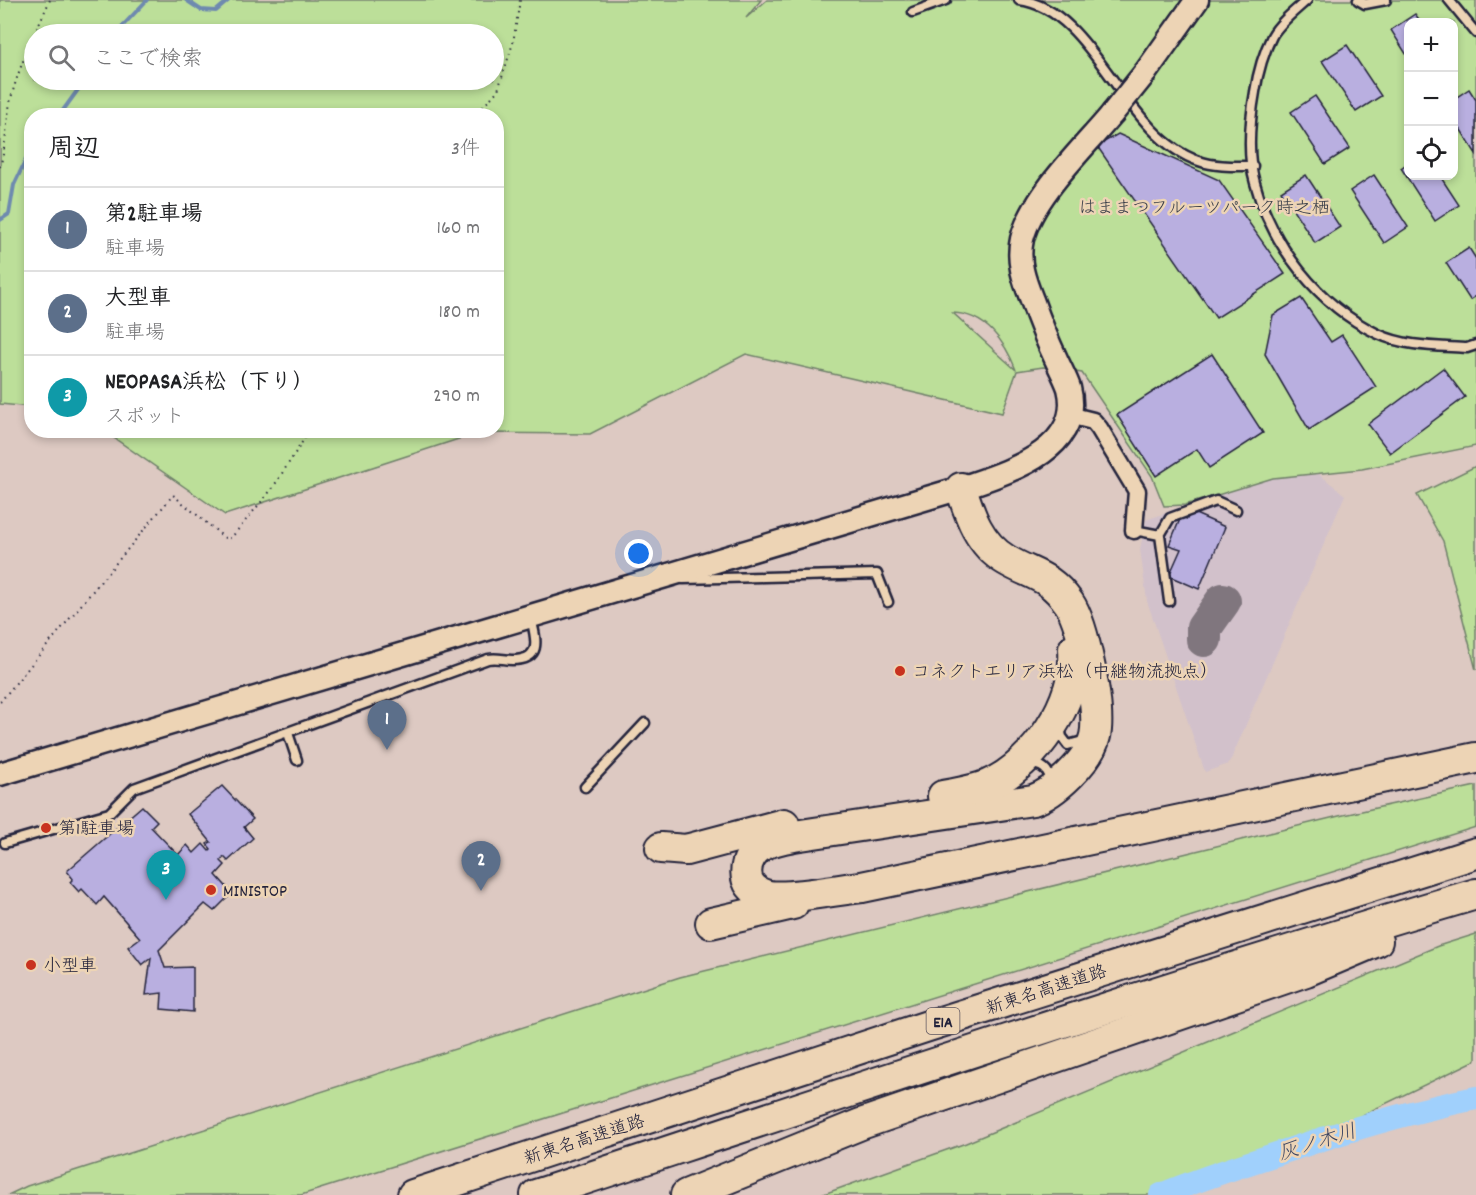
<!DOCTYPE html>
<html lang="ja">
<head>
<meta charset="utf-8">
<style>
  body { margin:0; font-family:Dekko,"Klee One",sans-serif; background:#f2f2f2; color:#202124 }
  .controls { position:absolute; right:18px; top:18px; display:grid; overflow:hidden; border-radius:12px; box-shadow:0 3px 9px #0003 }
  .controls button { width:54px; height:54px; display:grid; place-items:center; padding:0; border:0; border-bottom:2px solid #e0e0e0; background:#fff; color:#202124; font:30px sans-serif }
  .you { position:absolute; left:639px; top:554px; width:21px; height:21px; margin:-15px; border:4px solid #fff; border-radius:50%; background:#1a73e8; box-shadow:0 0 0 9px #1a73e833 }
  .badge { display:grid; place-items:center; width:39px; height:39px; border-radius:50%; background:#db2777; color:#fff; font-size:20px; font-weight:700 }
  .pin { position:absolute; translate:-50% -50px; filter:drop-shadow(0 2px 3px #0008) }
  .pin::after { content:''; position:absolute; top:32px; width:21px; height:18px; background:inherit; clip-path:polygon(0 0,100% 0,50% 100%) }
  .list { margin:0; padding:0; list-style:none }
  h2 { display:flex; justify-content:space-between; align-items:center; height:78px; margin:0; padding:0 24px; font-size:26px }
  h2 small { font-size:20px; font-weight:400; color:#757577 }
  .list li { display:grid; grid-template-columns:39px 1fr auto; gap:18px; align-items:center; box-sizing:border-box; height:84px; padding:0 24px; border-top:2px solid #e0e0e0 }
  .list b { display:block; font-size:22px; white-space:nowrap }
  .list p { margin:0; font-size:20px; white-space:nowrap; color:#757577 }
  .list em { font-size:20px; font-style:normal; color:#757577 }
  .icon { flex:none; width:33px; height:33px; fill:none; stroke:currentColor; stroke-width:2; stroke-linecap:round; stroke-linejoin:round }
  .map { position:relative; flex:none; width:1476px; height:1195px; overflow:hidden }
  .search { position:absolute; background:#fff; box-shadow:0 3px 9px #0003; left:24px; top:24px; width:480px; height:66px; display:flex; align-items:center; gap:15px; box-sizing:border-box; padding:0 21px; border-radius:33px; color:#757577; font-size:22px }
  .panel { position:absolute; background:#fff; box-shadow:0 3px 9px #0003; left:24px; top:108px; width:480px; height:330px; border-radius:24px }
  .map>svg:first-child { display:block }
  .built { fill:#d2c1cb }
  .green { fill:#bcdf99; stroke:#6f806a; stroke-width:1.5; fill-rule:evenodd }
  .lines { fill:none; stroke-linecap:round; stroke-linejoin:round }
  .stream { stroke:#6e8aaf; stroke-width:4 }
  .river { stroke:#a0d0fc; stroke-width:24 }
  .taxiway { stroke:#80767e; stroke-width:36 }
  .building { fill:#b9afe0; stroke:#22223b; stroke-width:1.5 }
  .lane-casing { stroke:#22223b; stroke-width:13 }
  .street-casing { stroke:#22223b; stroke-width:21 }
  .secondary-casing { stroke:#22223b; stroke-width:27 }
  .highway-casing { stroke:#22223b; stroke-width:34 }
  .path { stroke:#22223b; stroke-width:2; stroke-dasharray:1.5 4.5; stroke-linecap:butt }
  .lane { stroke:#edd4b5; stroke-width:8 }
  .street { stroke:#edd4b5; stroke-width:16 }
  .secondary { stroke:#edd4b5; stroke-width:22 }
  .highway { stroke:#edd4b5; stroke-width:30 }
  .secondary-bridge-casing { stroke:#22223b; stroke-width:27; stroke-linecap:butt }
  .secondary-bridge { stroke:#edd4b5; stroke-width:22 }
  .poi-dot { fill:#c8321e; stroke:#edd4b5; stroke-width:2 }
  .labels { text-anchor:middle; stroke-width:5; stroke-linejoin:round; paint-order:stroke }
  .shield { fill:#edd4b5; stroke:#5f5760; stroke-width:1.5 }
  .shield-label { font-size:16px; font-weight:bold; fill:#22223b }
  .park-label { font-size:18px; fill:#393e49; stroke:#edd4b5 }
  .poi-label { font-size:18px; fill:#22223b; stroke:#edd4b5; text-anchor:start }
  .street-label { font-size:18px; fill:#22223b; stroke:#edd4b5 }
  .water-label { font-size:20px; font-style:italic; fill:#3b4562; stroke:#edd4b5 }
</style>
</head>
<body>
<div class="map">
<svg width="1476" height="1195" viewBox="0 0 1476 1195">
  <rect width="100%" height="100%" fill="#ddc9c2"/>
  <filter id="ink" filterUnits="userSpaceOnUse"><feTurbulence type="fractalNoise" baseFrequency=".0167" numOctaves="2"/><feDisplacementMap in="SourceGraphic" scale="12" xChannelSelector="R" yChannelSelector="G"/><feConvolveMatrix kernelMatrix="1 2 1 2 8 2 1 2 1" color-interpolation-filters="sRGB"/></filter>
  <g filter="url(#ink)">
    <!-- built -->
    <polygon class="built" points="1319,474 1345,495 1229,764 1205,772 1147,601 1140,549 1146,520 1230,490 1273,478"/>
    <!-- green -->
    <g class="green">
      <path d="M0,0H761L746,18L767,0H1476V446L1362,469L1273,478L1185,505L1164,506L1152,476L1082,373L1043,367L1017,371L1002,413L746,354L590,434L477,433L225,515L111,436L96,431L496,430V116H32L31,407L0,404ZM1408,22H1454V176H1408ZM34,34H494V80H34ZM953,313C985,314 1005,341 1016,370Z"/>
      <polygon points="1476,466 1476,670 1443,541 1417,495"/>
      <polygon points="1476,786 1476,827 301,1195 8,1195 27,1186 680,977 1339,816"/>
      <polygon points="1476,934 1476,1060 1261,1164 1185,1195 821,1195 966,1143 1438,946"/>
    </g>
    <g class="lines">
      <!-- stream -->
      <g class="stream">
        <polyline points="186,0 201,10 216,11 229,0"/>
        <polyline points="115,34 147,0"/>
        <polyline points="59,116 85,80"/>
        <polyline points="0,220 9,214 14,185 32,147"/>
      </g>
      <!-- river -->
      <path class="river" d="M1161,1195C1208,1175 1256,1161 1304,1145C1361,1126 1417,1110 1476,1098"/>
      <!-- taxiway -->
      <polyline class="taxiway" points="1204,639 1204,628 1223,601"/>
    </g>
    <!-- building -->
    <g class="building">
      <polygon points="1415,14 1421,22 1408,22 1408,57 1391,30"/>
      <polygon points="1347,45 1381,96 1356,112 1322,61"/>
      <polygon points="1469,89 1476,100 1476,154 1454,119 1454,99"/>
      <polygon points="1315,96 1350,148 1325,164 1291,112"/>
      <polygon points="1118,134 1219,180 1285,274 1216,318 1097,146"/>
      <polygon points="1408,163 1408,176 1440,176 1459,205 1435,221 1401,168"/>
      <polygon points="1306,175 1340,227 1315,243 1281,191"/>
      <polygon points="1374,175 1408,227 1384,243 1350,191"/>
      <polygon points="1469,248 1476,259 1476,296 1470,300 1446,263"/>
      <polygon points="1301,298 1331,342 1342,335 1376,387 1309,430 1265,354 1273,315"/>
      <polygon points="1212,354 1263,433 1209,468 1197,449 1156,476 1117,415"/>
      <polygon points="1443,368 1465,397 1390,453 1368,424"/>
      <polygon points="1191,512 1225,527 1199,589 1169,576 1181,549 1169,545 1181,517 1187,519"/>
      <polygon points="222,786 253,819 244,827 253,838 228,861 224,857 221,861 225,865 216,875 232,893 214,911 205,904 159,950 165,968 193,967 193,1012 161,1009 162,993 146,995 151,958 142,965 128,947 140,938 104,897 97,905 82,889 79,892 70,882 73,879 67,871 142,806 157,821 151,827 178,855 187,845 194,853 203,844 209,851 211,849 207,844 211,842 188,814"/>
    </g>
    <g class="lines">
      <defs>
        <g id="lane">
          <path d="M1019,0C1095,9 1123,136 1199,161C1216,167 1235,166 1253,166"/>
          <path d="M1307,0C1295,11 1280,22 1272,36C1263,54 1258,72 1255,92C1250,120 1247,156 1255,183C1272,246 1318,305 1378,334C1406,347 1437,346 1467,348L1476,345"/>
          <polyline points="1358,0 1365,4 1386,0"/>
          <polyline points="1449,0 1476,33"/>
          <polyline points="913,12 946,0"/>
          <polyline points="1134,530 1160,535 1169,601"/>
          <polyline points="1160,535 1170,518 1216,501 1236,510"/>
          <polyline points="683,579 877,574 888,602"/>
          <polyline points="1060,728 1062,737 1068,745 1083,741"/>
          <polyline points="288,733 297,760"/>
          <path d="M1029,764C1041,764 1050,769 1050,782"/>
          <polyline points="585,787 645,723"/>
          <path d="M5,843L109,813L134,788L488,659C497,657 504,660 512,660C543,660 536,639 531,618"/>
        </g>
        <polyline id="street" points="1069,415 1093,421 1099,428 1137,491 1134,530"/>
        <g id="secondary">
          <polyline points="1145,73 1197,0"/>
          <path d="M0,774L961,488C1004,473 1085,451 1069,388C1066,379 1060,368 1056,359C1047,340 1039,320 1032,300C1024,280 1017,261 1022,239C1033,195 1084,148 1112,114"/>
        </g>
        <g id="highway">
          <path d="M961,488C970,516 979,544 1006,560C1033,576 1048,574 1069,603C1084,625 1101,710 1095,736C1090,759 1055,793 1033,800L794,836C783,838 772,840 762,845C742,858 739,887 765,895C786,901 838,889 862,887L1476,758"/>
          <path d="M943,796C958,793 974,791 988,785C1035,764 1078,701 1074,649"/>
          <polyline points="661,848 686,850 784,824"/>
          <polyline points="711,923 793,904"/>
          <polyline points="413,1195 928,1026 1476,853"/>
          <path d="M536,1195C849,1092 1161,987 1476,894"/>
          <polyline points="686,1195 861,1124 1306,971 1377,941"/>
        </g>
      </defs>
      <!-- lane casing -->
      <use href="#lane" class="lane-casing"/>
      <!-- street casing -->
      <use href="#street" class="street-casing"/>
      <!-- secondary casing -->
      <use href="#secondary" class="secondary-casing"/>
      <!-- highway casing -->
      <use href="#highway" class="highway-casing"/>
      <!-- path -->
      <g class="path">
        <polyline points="475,116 498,90 513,43 520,0"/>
        <path d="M0,167C6,146 6,125 10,103C18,67 35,33 50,0"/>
        <polyline points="0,702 173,495 226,539 231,538 272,489 310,430"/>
      </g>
      <!-- lane -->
      <use href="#lane" class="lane"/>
      <!-- street -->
      <use href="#street" class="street"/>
      <!-- secondary -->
      <use href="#secondary" class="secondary"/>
      <!-- highway -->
      <use href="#highway" class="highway"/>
      <defs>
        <polyline id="secondary-bridge" points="1112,114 1145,73"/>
      </defs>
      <!-- secondary-bridge casing -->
      <use href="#secondary-bridge" class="secondary-bridge-casing"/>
      <!-- secondary-bridge -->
      <use href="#secondary-bridge" class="secondary-bridge"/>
    </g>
  </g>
  <!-- markers -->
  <g class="poi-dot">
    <circle cx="900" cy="671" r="6"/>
    <circle cx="46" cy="828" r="6"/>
    <circle cx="211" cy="890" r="6"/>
    <circle cx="31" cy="965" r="6"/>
  </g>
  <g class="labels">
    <!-- shield labels -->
    <rect class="shield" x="926.5" y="1008" width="33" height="26" rx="4.5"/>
    <g class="shield-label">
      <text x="943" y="1027">E1A</text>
    </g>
    <!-- park labels -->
    <g class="park-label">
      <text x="1204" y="213">はままつフルーツパーク時之栖</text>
    </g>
    <!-- poi labels -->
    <g class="poi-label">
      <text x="912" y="677">コネクトエリア浜松（中継物流拠点）</text>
      <text x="58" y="834">第1駐車場</text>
      <text x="223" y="896">MINISTOP</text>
      <text x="43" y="971">小型車</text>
    </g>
    <!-- street labels -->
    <g class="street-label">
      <text transform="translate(1046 989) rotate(-18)" y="6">新東名高速道路</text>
      <text transform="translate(584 1139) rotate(-18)" y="6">新東名高速道路</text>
    </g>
    <!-- water labels -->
    <g class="water-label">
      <text transform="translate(1317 1141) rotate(-17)" y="7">灰ノ木川</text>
    </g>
  </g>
</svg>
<div class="controls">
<button>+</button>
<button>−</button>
<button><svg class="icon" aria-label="locate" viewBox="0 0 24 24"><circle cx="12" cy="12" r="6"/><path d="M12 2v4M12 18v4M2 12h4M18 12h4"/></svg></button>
</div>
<div class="you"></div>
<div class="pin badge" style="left:387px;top:750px;background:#5c6f8a">1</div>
<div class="pin badge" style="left:481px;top:891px;background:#5c6f8a">2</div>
<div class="pin badge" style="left:166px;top:900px;background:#0f9aa8">3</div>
<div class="search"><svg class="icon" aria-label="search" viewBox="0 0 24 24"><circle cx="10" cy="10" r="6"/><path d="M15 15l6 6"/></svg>ここで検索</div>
<section class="panel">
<h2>周辺<small>3件</small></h2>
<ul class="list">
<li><span class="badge" style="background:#5c6f8a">1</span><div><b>第2駐車場</b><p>駐車場</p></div><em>160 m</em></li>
<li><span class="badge" style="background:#5c6f8a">2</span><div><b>大型車</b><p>駐車場</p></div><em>180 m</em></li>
<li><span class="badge" style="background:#0f9aa8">3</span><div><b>NEOPASA浜松（下り）</b><p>スポット</p></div><em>290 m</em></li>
</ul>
</section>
</div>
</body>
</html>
